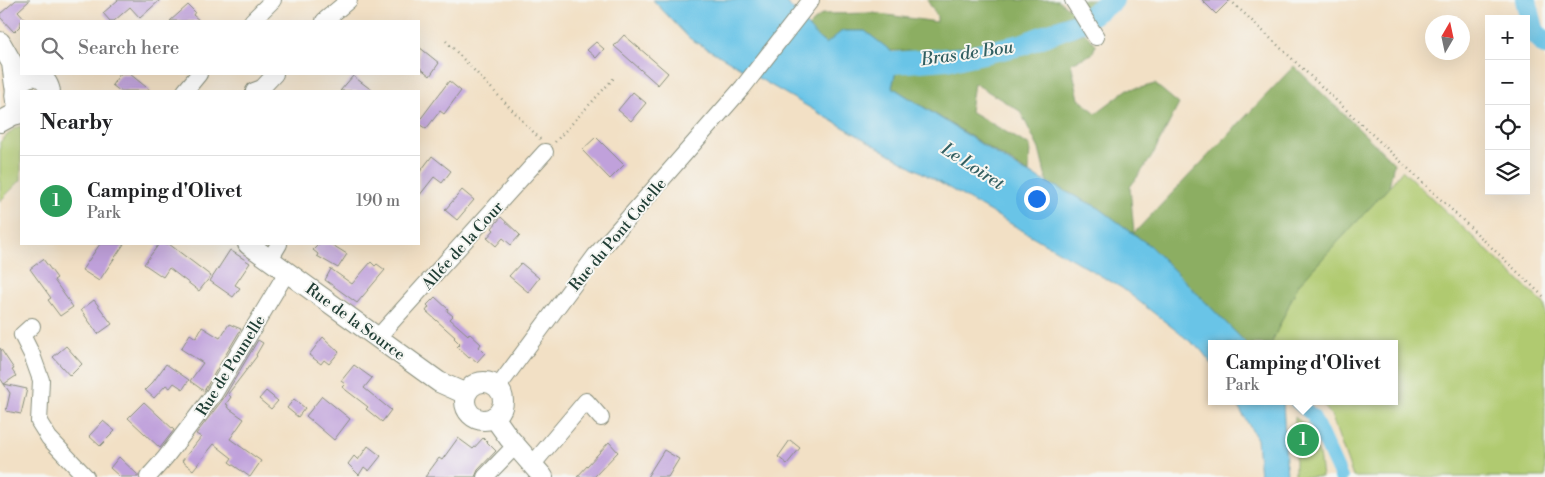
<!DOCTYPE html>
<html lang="en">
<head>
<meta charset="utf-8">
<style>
  body { margin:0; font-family:"Libre Bodoni",serif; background:#f6f6f6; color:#202124 }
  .controls { position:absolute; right:15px; top:15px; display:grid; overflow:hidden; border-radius:0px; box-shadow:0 5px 20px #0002 }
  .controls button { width:45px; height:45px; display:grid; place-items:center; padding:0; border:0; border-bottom:1px solid #e0e0e0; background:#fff; color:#202124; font:25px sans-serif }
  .compass { position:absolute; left:1425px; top:15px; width:45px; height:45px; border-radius:50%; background:#fff; box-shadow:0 5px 20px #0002; rotate:9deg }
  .you { position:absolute; left:1036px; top:198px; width:18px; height:18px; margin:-12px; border:4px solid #fff; border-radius:50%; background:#1a73e8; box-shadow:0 0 0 8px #1a73e833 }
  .badge { display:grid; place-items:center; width:32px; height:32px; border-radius:50%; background:#d93025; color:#fff; font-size:16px; font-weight:700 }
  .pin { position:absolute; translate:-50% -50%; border:2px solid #fff; box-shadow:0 1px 5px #0006 }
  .popup { position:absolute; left:1208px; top:340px; width:190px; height:65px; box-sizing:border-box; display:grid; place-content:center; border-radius:0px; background:#fff; filter:drop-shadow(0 1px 4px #0005); font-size:16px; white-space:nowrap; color:#757577 }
  .popup b { font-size:19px; color:#202124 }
  .popup::after { content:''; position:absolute; left:50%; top:100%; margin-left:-10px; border:10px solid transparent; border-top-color:#fff }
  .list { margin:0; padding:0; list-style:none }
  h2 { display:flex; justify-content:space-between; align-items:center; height:65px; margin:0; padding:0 20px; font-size:21px }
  h2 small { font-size:16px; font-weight:400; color:#757577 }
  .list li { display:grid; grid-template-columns:32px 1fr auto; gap:15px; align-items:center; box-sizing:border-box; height:90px; padding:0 20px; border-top:1px solid #e0e0e0 }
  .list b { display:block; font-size:19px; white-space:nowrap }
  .list p { margin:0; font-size:16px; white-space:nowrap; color:#757577 }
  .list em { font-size:16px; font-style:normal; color:#757577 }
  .icon { flex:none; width:28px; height:28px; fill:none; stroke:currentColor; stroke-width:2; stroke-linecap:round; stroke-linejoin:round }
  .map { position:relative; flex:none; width:1545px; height:477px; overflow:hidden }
  .search { position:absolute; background:#fff; box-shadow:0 5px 20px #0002; left:20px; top:20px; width:400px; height:55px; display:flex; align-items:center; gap:12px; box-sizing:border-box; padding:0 18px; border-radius:0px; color:#757577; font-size:19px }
  .panel { position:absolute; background:#fff; box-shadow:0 5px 20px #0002; left:20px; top:90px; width:400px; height:155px; border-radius:0px }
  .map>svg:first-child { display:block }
  .green { fill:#b0ca70; stroke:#688452 }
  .forest { fill:#8cae62; stroke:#56764b }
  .water { fill:#69c4e7; stroke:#44808e }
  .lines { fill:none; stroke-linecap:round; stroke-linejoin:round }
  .canal { stroke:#69c4e7; stroke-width:14 }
  .river { stroke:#69c4e7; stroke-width:22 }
  .building { fill:#c0a1db }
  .minor-casing { stroke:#888e7c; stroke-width:18 }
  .major-casing { stroke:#888e7c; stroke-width:22 }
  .path { stroke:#888e7c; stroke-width:2.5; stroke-dasharray:1 4; stroke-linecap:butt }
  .minor { stroke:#fff; stroke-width:16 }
  .major { stroke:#fff; stroke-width:20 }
  .labels { text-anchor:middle; stroke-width:4; stroke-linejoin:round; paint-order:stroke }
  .street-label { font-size:16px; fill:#1f3d34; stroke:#f6f6f2 }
  .water-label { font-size:18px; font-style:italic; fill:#325f61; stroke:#f6f6f2 }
</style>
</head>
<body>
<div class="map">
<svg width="1545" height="477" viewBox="0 0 1545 477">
  <rect width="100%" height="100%" fill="#f6f6f2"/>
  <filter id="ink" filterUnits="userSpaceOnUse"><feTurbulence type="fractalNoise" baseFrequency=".02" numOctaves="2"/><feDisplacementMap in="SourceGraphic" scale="10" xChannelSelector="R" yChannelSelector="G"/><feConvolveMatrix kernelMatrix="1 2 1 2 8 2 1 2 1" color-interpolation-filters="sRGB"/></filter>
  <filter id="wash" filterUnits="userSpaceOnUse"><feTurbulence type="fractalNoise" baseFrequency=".0096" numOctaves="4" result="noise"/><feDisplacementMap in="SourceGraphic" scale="20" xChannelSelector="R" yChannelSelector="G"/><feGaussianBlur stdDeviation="1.12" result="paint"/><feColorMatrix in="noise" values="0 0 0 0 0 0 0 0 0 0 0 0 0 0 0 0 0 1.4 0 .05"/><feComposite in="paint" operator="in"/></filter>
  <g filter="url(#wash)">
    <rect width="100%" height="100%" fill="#f2e0c5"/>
    <!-- green -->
    <g class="green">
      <polygon points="21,126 21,180 0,201 0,142 15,128"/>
      <polygon points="1402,170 1545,305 1545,477 1353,477 1331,415 1320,401 1394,401 1394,344 1271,344 1298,285 1389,187"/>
      <polygon points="1295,417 1304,425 1319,454 1322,477 1295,477"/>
    </g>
    <!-- forest -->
    <g class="forest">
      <polygon points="927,0 1058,0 1068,8 1078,0 1098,0 1092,5 1062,18 1005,42 920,51 891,51 865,31 842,31 827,44 817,38 808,27 822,14 873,13 937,22 937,16"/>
      <polygon points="1085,33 1096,45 1092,54 1071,63 1079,99 1096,113 1128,89 1140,88 1155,84 1179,104 1151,158 1130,187 1134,233 1294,66 1394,163 1389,187 1298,285 1271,344 1247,344 1150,246 1099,208 1047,182 1039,149 1020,111 974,83 970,111 1030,146 1029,173 892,87 896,71 969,65"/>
    </g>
    <!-- water -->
    <g class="water">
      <path d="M653,0H783C800,13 809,32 826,44L842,31H865L891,51L896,71L892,87L1020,169L1099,208L1150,246L1247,344H1212V364L1201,350L1122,288L689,38Z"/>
      <polygon points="1235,401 1283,401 1287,477 1260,477 1257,439"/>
    </g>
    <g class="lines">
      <!-- canal -->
      <polyline class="canal" points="1296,401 1313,416 1341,477"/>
      <!-- river -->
      <g class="river">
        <polyline points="1526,0 1534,33 1545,44"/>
        <polyline points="864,63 880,64 960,58 1021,45 1081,22 1113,0"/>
      </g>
    </g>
    <g id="blocks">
      <!-- building -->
      <g class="building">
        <polygon points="16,0 30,0 18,11 26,20 21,21 21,25 14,32 0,17 0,14"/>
        <polygon points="118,0 160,0 140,18 130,7 114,21 110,21 103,13"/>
        <polygon points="1202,0 1230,0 1216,14"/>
        <polygon points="188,5 195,12 193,15 200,21 170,21"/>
        <polygon points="624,35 668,73 658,85 614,46"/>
        <polygon points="596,42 604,49 596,58 587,50"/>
        <polygon points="419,47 439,63 430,76 419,67"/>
        <polygon points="120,74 130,74 151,91 120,91 112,85"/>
        <polygon points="353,76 373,91 340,91"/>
        <polygon points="449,81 461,91 444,114 440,111 426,129 419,124 419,121"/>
        <polygon points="633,92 646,103 631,121 618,110"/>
        <polygon points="596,137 624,165 610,179 582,150"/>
        <polygon points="432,156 451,171 442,183 434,177 419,196 419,173"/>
        <polygon points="462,190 474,200 457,220 445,210"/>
        <polygon points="501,217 520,235 511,245 503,238 496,246 487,238 494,230 492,228"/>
        <polygon points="100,244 124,244 99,281 82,270"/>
        <polygon points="159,244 169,244 211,276 199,291 169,268 163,277 144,264"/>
        <polygon points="319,244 331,244 347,254 338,268 317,256 318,254 313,250"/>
        <polygon points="230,250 250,263 235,285 240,288 233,297 210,281"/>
        <polygon points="43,259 57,278 54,280 73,307 60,316 48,300 51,298 30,269"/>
        <polygon points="371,262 375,266 377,264 385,270 357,303 325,280 331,269 352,284"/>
        <polygon points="521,263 539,278 528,292 509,276"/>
        <polygon points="435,297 448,309 447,311 453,316 450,319 468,335 469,333 481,344 479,347 485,353 477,362 471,357 469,358 457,347 460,344 454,338 455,337 426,311 429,307 427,305"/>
        <polygon points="94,300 112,324 98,334 81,310"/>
        <polygon points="229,324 241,329 204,391 190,381 203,363 181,349 190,334 196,338 202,327 220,338"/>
        <polygon points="323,337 339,352 329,364 324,360 321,364 309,355"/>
        <polygon points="258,340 263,343 256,355 257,356 228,394 231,397 226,404 228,405 227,407 244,419 230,439 261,461 250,477 229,462 232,458 214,444 193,470 182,461 201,437 196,434 223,399"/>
        <polygon points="66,346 82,364 70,376 53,357"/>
        <polygon points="0,348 14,369 12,370 16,376 4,384 27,389 21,414 6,411 10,393 0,378"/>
        <polygon points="166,364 189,380 183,389 174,383 170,388 166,385 154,398 145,390 153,382"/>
        <polygon points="354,365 372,378 364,388 391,410 382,422 366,409 368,407 342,387 345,384 341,381"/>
        <polygon points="266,391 278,401 271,409 259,399"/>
        <polygon points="322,396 350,419 334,440 306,416"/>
        <polygon points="294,399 305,408 298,417 287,408"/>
        <polygon points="144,402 174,430 160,448 128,418"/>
        <polygon points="103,421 115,431 100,446 89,436"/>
        <polygon points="458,438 473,449 483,438 496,451 478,470 475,477 425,477 439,458 442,460"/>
        <polygon points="790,440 800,448 787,464 778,457"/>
        <polygon points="609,442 618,452 594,477 577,477"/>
        <polygon points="368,446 381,456 369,471 364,467 359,475 348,464 354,456 358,460"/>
        <polygon points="664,450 679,459 668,477 647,477"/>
        <polygon points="119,457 138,475 138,477 120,477 110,468"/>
      </g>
    </g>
  </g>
  <g filter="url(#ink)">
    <use href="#blocks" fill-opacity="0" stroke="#888e7c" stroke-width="1"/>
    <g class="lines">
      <defs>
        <g id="minor">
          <polyline points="1073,0 1096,37"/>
          <polyline points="252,21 273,0"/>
          <polyline points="324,21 349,0"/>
          <polyline points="185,91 199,74"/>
          <polyline points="254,91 262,88 275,74"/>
          <polyline points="270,259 279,244"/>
          <polyline points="32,326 22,335 32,355 41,380 39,422 49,438 86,477"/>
          <polyline points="378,337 545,152"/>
          <polyline points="498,387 595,256 743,87 811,0"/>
          <polyline points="532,465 586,401 601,418"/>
          <polyline points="148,477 165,458 214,394 287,272"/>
          <polyline points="485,477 515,446"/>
        </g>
        <g id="major">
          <polyline points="0,42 12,63 15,86"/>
          <path d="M21,109C0,85 42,58 50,91"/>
          <polyline points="0,122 13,115 21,113"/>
          <polyline points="248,244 439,382 466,394"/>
          <circle cx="484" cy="401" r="19"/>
          <polyline points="494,417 509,438 543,477"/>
        </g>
      </defs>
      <!-- minor casing -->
      <use href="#minor" class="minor-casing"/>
      <!-- major casing -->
      <use href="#major" class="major-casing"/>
      <!-- path -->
      <g class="path">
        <polyline points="1230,0 1545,298"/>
        <polyline points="446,41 540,139"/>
        <polyline points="555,142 614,78"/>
        <polyline points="469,377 476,375 490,375"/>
        <polyline points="461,409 466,417 479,424"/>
        <polyline points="509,412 512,399 510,393"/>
      </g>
      <!-- minor -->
      <use href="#minor" class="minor"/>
      <!-- major -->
      <use href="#major" class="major"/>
    </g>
  </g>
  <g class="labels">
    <!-- street labels -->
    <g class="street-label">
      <text transform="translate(617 234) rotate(-50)" y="6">Rue du Pont Cotelle</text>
      <text transform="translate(462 245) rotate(-48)" y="6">Allée de la Cour</text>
      <text transform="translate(356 321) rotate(36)" y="6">Rue de la Source</text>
      <text transform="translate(230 365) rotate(-58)" y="6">Rue de Pounelle</text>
    </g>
    <!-- water labels -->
    <g class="water-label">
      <text transform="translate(967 53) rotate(-8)" y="6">Bras de Bou</text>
      <text transform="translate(973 166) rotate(33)" y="6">Le Loiret</text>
    </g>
  </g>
</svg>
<div class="controls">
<button>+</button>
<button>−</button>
<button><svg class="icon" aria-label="locate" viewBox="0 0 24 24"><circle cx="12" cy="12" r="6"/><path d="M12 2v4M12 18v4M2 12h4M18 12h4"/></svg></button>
<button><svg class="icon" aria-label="layers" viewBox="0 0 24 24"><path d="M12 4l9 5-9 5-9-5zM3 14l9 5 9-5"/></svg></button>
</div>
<svg class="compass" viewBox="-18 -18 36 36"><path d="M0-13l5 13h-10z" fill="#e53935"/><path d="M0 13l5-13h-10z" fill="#757577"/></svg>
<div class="you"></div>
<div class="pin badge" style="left:1303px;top:440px;background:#2e9e5b">1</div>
<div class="popup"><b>Camping d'Olivet</b>Park</div>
<div class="search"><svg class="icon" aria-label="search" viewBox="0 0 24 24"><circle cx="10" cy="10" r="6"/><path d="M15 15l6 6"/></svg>Search here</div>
<section class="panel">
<h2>Nearby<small></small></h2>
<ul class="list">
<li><span class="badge" style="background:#2e9e5b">1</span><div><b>Camping d'Olivet</b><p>Park</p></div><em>190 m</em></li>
</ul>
</section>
</div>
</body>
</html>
